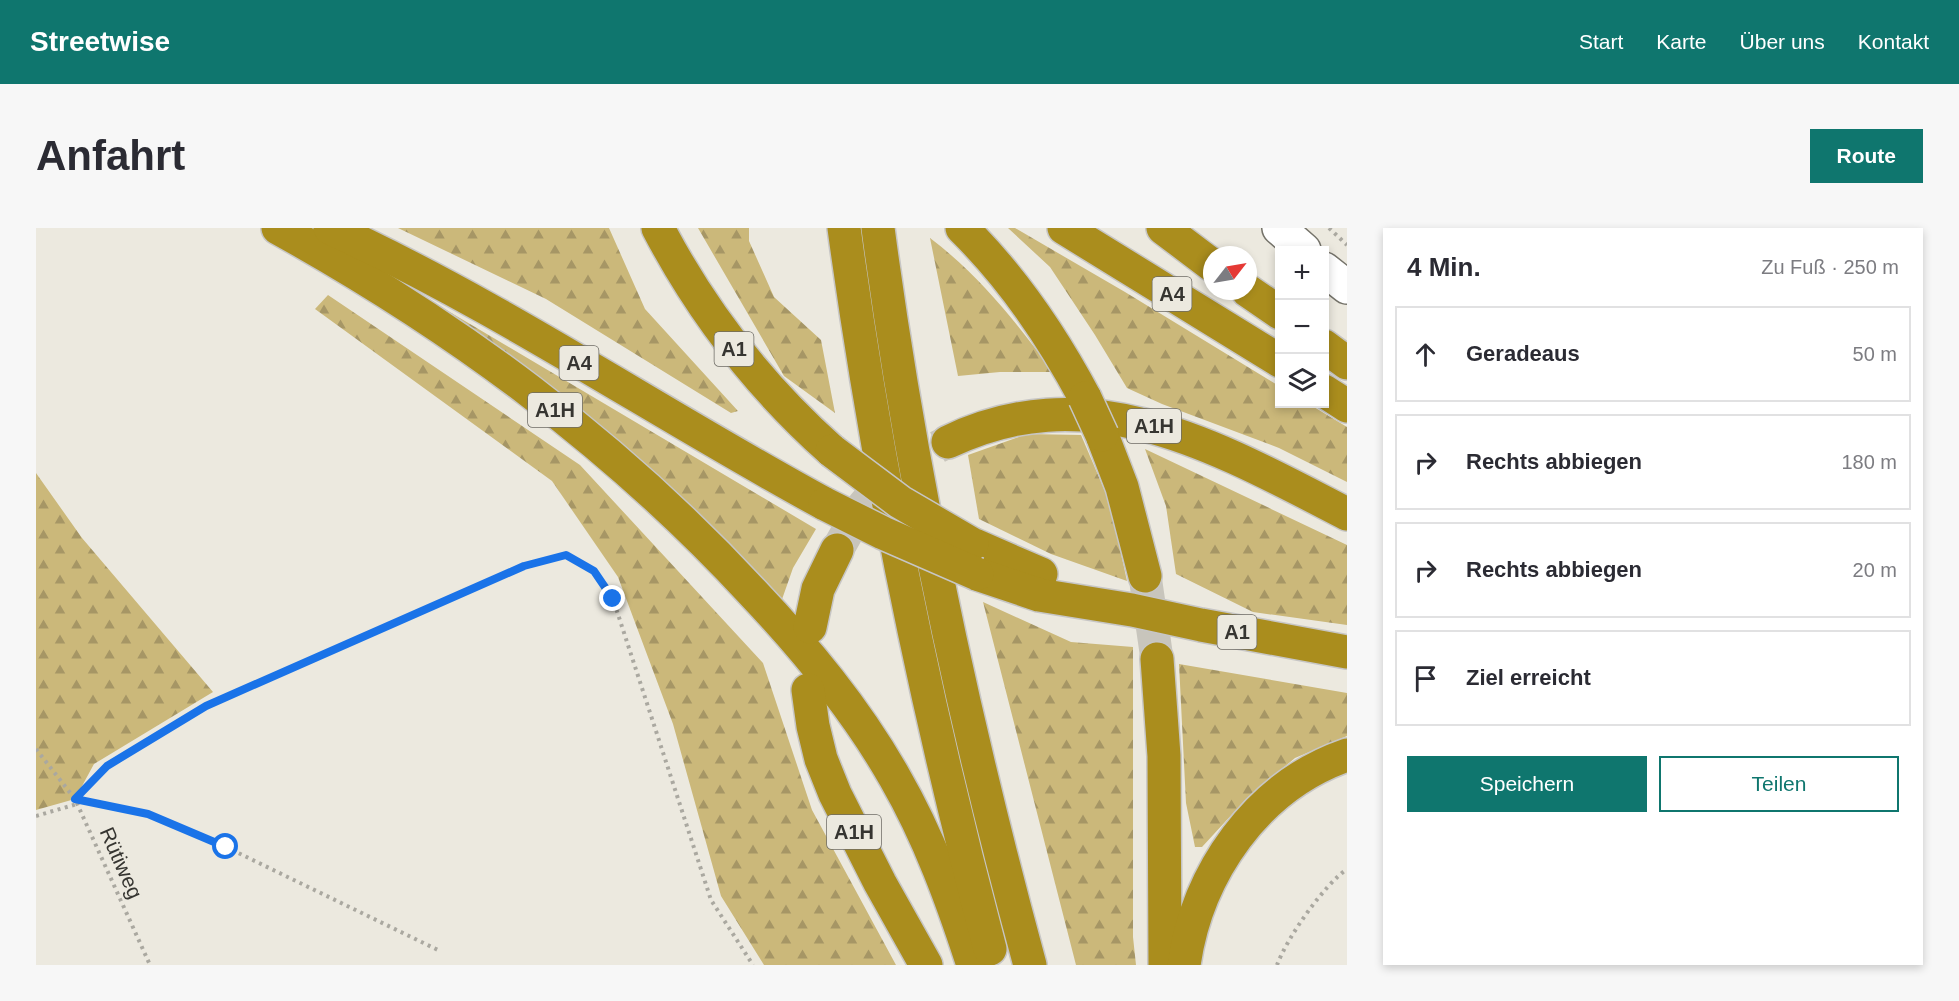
<!DOCTYPE html>
<html lang="de">
<head>
<meta charset="utf-8">
<style>
  body { margin:0; font-family:Arial,sans-serif; background:#f7f7f7; color:#2b2b33 }
  .controls { position:absolute; right:18px; top:18px; display:grid; overflow:hidden; border-radius:0px; box-shadow:0 3px 9px #0003 }
  .controls button { width:54px; height:54px; display:grid; place-items:center; padding:0; border:0; border-bottom:2px solid #e1e1e2; background:#fff; color:#2b2b33; font:30px sans-serif }
  .compass { position:absolute; left:1167px; top:18px; width:54px; height:54px; border-radius:50%; background:#fff; box-shadow:0 3px 9px #0003; rotate:59deg }
  .stop { position:absolute; width:18px; height:18px; margin:-14px; border:4px solid #1a73e8; border-radius:50%; background:#fff }
  .stop.end { background:#1a73e8; border-color:#fff; box-shadow:0 2px 6px #0008 }
  .list { margin:0; padding:0; list-style:none }
  h2 { display:flex; justify-content:space-between; align-items:center; height:78px; margin:0; padding:0 24px; font-size:26px }
  h2 small { font-size:20px; font-weight:400; color:#7c7c81 }
  .list li { display:grid; grid-template-columns:39px 1fr auto; gap:18px; align-items:center; box-sizing:border-box; height:96px; margin:0 12px 12px; padding:0 12px; border:2px solid #e1e1e2; border-radius:0px }
  .list b { display:block; font-size:22px; white-space:nowrap }
  .list em { font-size:20px; font-style:normal; color:#7c7c81 }
  .actions { display:flex; gap:12px; padding:18px 24px }
  .actions a { flex:1; padding:14px 0; border:2px solid #0f766e; border-radius:0px; text-align:center; font-size:21px; color:#0f766e }
  .actions .main { background:#0f766e; color:#fff }
  .icon { flex:none; width:33px; height:33px; fill:none; stroke:currentColor; stroke-width:2; stroke-linecap:round; stroke-linejoin:round }
  .map { position:relative; flex:none; width:1311px; height:737px; overflow:hidden; border-radius:0px }
  header { display:flex; align-items:center; gap:36px; box-sizing:border-box; height:84px; padding:0 30px; background:#0f766e; color:#fff }
  header strong { font-size:28px }
  nav { display:flex; gap:33px; margin-inline-start:auto; font-size:21px }
  .intro { display:flex; align-items:center; justify-content:space-between; box-sizing:border-box; height:144px; padding:0 36px }
  h1 { margin:0; font-size:42px }
  .button { padding:15px 27px; border-radius:0px; background:#0f766e; color:#fff; font-size:21px; font-weight:700 }
  main { display:flex; gap:36px; padding:0 36px }
  aside { flex:1; background:#fff; border-radius:0px; box-shadow:0 3px 9px #0003 }
  .map>svg:first-child { display:block }
  .forest { fill:url(#forest-firs) }
  .lines { fill:none; stroke-linecap:round; stroke-linejoin:round }
  .motorway-tunnel { stroke:#c8c5bc; stroke-width:33; stroke-dasharray:33 16; stroke-linecap:butt }
  .secondary-casing { stroke:#75736a; stroke-width:36 }
  .motorway-casing { stroke:#c7c6c5; stroke-width:36 }
  .path { stroke:#aaa8a0; stroke-width:4; stroke-dasharray:3 4.5; stroke-linecap:butt }
  .secondary { stroke:#fff; stroke-width:33 }
  .motorway { stroke:#aa8d1d; stroke-width:33 }
  .motorway-bridge-casing { stroke:#c7c6c5; stroke-width:36; stroke-linecap:butt }
  .motorway-bridge { stroke:#aa8d1d; stroke-width:33 }
  .route { stroke:#1a73e8; stroke-width:8 }
  .labels { text-anchor:middle; stroke-width:4.5; stroke-linejoin:round; paint-order:stroke }
  .shield { fill:#ece9df; stroke:#6d6b65; stroke-width:1.5 }
  .shield-label { font-size:20px; font-weight:bold; fill:#363531 }
  .street-label { font-size:21px; fill:#363531; stroke:#ece9df }
</style>
</head>
<body>
<header>
<strong>Streetwise</strong>
<nav><a>Start</a><a>Karte</a><a>Über uns</a><a>Kontakt</a></nav>
</header>
<div class="intro"><h1>Anfahrt</h1><a class="button">Route</a></div>
<main>
<div class="map">
<svg width="1311" height="737" viewBox="0 0 1311 737">
  <defs>
    <pattern id="forest-firs" width="22" height="20" patternUnits="userSpaceOnUse" patternTransform="scale(1.5)"><rect width="22" height="20" fill="#cbb87a"/><path d="M5 1l3.5 6h-7zM16 11l3.5 6h-7z" fill="#a69665"/></pattern>
  </defs>
  <rect width="100%" height="100%" fill="#ece9df"/>
  <!-- forest -->
  <g class="forest">
    <polygon points="362,0 573,0 609,81 702,183 695,185 510,71"/>
    <polygon points="662,0 713,0 713,13 738,69 785,112 799,185 748,148"/>
    <polygon points="972,0 979,0 1089,64 1243,158 1244,176 1273,176 1311,199 1311,254 1243,220 1126,176 1091,160 1059,107 1014,39"/>
    <path d="M894,10C943,47 981,95 1017,144H964L922,148Z"/>
    <polygon points="375,61 780,301 757,340 744,377"/>
    <polygon points="292,67 544,237 727,435 776,582 860,737 728,737 685,668 637,496 582,349 516,253 279,81"/>
    <polygon points="991,206 1045,207 1074,275 1091,353 1015,326 943,291 932,227"/>
    <polygon points="1109,221 1311,317 1311,397 1217,384 1140,346 1130,278"/>
    <polygon points="0,245 46,310 177,464 58,536 39,571 0,582"/>
    <polygon points="947,374 1035,414 1097,419 1097,709 1100,737 1040,737"/>
    <polygon points="1143,436 1311,465 1311,508 1259,530 1212,569 1166,619 1159,619 1150,575"/>
  </g>
  <g class="lines">
    <!-- motorway-tunnel -->
    <g class="motorway-tunnel">
      <path d="M801,322C810,308 817,291 827,278C849,249 879,229 912,214"/>
      <polyline points="1109,348 1121,431"/>
    </g>
    <defs>
      <g id="secondary">
        <polyline points="1243,0 1268,22"/>
        <polyline points="1288,41 1311,59"/>
      </g>
      <g id="motorway">
        <path d="M242,0C420,99 578,215 716,364C770,421 820,481 859,550C893,609 916,672 937,737"/>
        <path d="M294,0C466,79 623,186 789,276"/>
        <path d="M622,0C667,86 724,159 796,223"/>
        <path d="M808,0C841,243 891,484 954,721"/>
        <path d="M842,0C875,249 928,495 994,737"/>
        <path d="M926,0C976,49 1016,108 1049,170"/>
        <polyline points="1028,0 1244,133"/>
        <polyline points="1127,0 1176,37"/>
        <polyline points="1212,63 1244,85"/>
        <polyline points="1288,118 1311,135"/>
        <polyline points="1288,163 1311,178"/>
        <polyline points="1066,207 1086,259 1109,348"/>
        <path d="M912,214C1055,145 1183,220 1311,286"/>
        <polyline points="936,316 1005,346"/>
        <polyline points="941,346 1003,367 1096,382 1165,397 1311,424"/>
        <polyline points="774,399 782,361 801,322"/>
        <polyline points="1121,431 1128,528 1129,737"/>
        <polyline points="772,462 777,498 785,531 799,566 844,655 890,737"/>
        <path d="M1148,737C1161,645 1221,558 1311,527"/>
      </g>
    </defs>
    <!-- secondary casing -->
    <use href="#secondary" class="secondary-casing"/>
    <!-- motorway casing -->
    <use href="#motorway" class="motorway-casing"/>
    <!-- path -->
    <g class="path">
      <polyline points="1293,0 1311,17"/>
      <polyline points="0,521 39,571 114,737"/>
      <polyline points="39,571 71,538 170,478 488,338 530,327 558,343 577,371 675,672 717,737"/>
      <polyline points="40,571 112,586 190,619 404,723"/>
      <polyline points="0,588 41,576"/>
      <path d="M1241,737C1251,710 1287,658 1311,641"/>
    </g>
    <!-- secondary -->
    <use href="#secondary" class="secondary"/>
    <!-- motorway -->
    <use href="#motorway" class="motorway"/>
    <defs>
      <g id="motorway-bridge">
        <polyline points="1049,170 1066,207"/>
        <polyline points="796,223 864,274 936,316"/>
        <polyline points="789,276 847,305 941,346"/>
      </g>
    </defs>
    <!-- motorway-bridge casing -->
    <use href="#motorway-bridge" class="motorway-bridge-casing"/>
    <!-- motorway-bridge -->
    <use href="#motorway-bridge" class="motorway-bridge"/>
  </g>
  <g class="lines">
    <!-- route -->
    <polyline class="route" points="190,619 112,586 39,571 71,538 170,478 488,338 530,327 558,343 577,371"/>
  </g>
  <g class="labels">
    <!-- shield labels -->
    <g class="shield">
      <rect x="1116.5" y="49" width="39" height="34" rx="4.5"/>
      <rect x="678.5" y="104" width="39" height="34" rx="4.5"/>
      <rect x="523.5" y="118" width="39" height="34" rx="4.5"/>
      <rect x="492" y="165" width="54" height="34" rx="4.5"/>
      <rect x="1091" y="181" width="54" height="34" rx="4.5"/>
      <rect x="1181.5" y="387" width="39" height="34" rx="4.5"/>
      <rect x="791" y="587" width="54" height="34" rx="4.5"/>
    </g>
    <g class="shield-label">
      <text x="1136" y="73">A4</text>
      <text x="698" y="128">A1</text>
      <text x="543" y="142">A4</text>
      <text x="519" y="189">A1H</text>
      <text x="1118" y="205">A1H</text>
      <text x="1201" y="411">A1</text>
      <text x="818" y="611">A1H</text>
    </g>
    <!-- street labels -->
    <g class="street-label">
      <text transform="translate(85 635) rotate(66)" y="7">Rütiweg</text>
    </g>
  </g>
</svg>
<div class="controls">
<button>+</button>
<button>−</button>
<button><svg class="icon" aria-label="layers" viewBox="0 0 24 24"><path d="M12 4l9 5-9 5-9-5zM3 14l9 5 9-5"/></svg></button>
</div>
<svg class="compass" viewBox="-18 -18 36 36"><path d="M0-13l5 13h-10z" fill="#e53935"/><path d="M0 13l5-13h-10z" fill="#7c7c81"/></svg>
<div class="stop" style="left:190px;top:619px"></div>
<div class="stop end" style="left:577px;top:371px"></div>
</div>
<aside>
<h2>4 Min.<small>Zu Fuß · 250 m</small></h2>
<ul class="list">
<li><svg class="icon" aria-label="ahead" viewBox="0 0 24 24"><path d="M12 20V5M6 11l6-6 6 6"/></svg><div><b>Geradeaus</b></div><em>50 m</em></li>
<li><svg class="icon" aria-label="right" viewBox="0 0 24 24"><path d="M7 20v-9h11M14 6l5 5-5 5"/></svg><div><b>Rechts abbiegen</b></div><em>180 m</em></li>
<li><svg class="icon" aria-label="right" viewBox="0 0 24 24"><path d="M7 20v-9h11M14 6l5 5-5 5"/></svg><div><b>Rechts abbiegen</b></div><em>20 m</em></li>
<li><svg class="icon" aria-label="arrive" viewBox="0 0 24 24"><path d="M6 21V4h12l-3 4 3 4H6"/></svg><div><b>Ziel erreicht</b></div></li>
</ul>
<div class="actions"><a class="main">Speichern</a><a>Teilen</a></div>
</aside>
</main>
</body>
</html>
